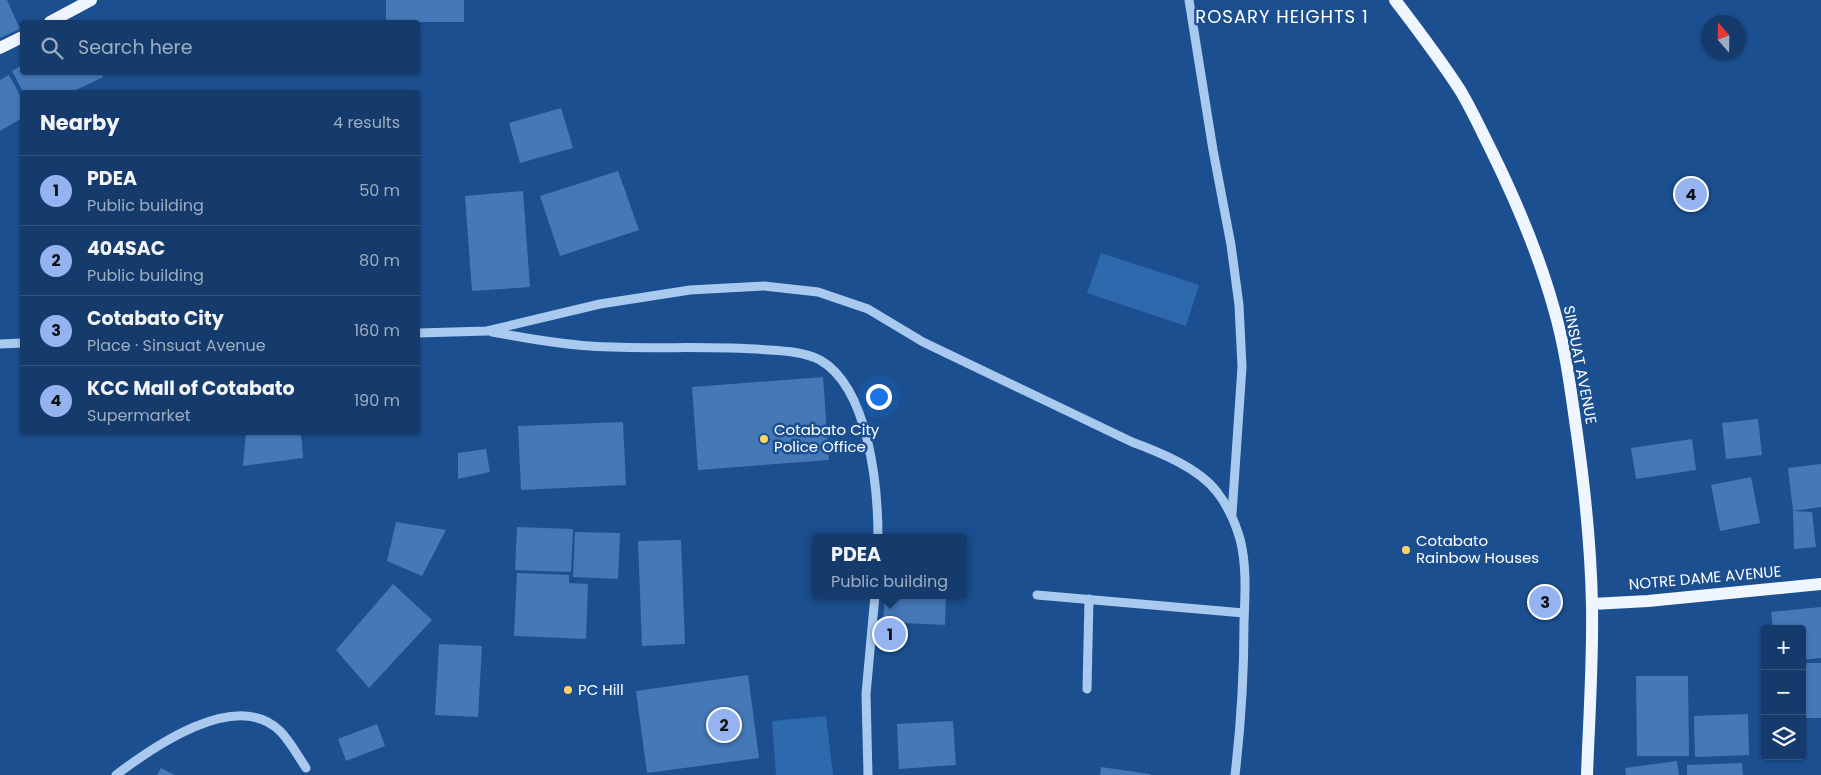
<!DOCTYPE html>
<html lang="en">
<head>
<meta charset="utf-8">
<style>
  body { margin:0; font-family:Poppins,sans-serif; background:#1d4271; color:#f1f3f6 }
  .controls { position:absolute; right:15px; bottom:15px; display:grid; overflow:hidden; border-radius:5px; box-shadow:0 1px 4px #0004 }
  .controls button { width:45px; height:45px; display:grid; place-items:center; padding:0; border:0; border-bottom:1px solid #33557e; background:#143b6b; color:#f1f3f6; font:25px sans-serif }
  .compass { position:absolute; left:1701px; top:15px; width:45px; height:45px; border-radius:50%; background:#143b6b; box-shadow:0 1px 4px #0004; rotate:340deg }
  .you { position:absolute; left:878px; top:396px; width:18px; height:18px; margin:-12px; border:4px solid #fff; border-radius:50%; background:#1a73e8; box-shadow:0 0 0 8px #1a73e833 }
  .badge { display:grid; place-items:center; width:32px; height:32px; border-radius:50%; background:#95b2f1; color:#111; font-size:16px; font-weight:700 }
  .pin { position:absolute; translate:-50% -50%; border:2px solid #fff; box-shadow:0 1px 5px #0006 }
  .popup { position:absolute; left:812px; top:534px; width:155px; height:65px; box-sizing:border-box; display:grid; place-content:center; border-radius:5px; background:#143b6b; filter:drop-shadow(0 1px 4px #0005); font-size:16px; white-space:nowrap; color:#9dadc1 }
  .popup b { font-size:19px; color:#f1f3f6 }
  .popup::after { content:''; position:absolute; left:50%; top:100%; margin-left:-10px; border:10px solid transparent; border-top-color:#143b6b }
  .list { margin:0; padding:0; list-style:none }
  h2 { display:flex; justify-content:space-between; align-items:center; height:65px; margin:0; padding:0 20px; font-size:21px }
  h2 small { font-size:16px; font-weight:400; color:#9dadc1 }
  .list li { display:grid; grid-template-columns:32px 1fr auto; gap:15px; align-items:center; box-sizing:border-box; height:70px; padding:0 20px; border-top:1px solid #33557e }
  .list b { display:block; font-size:19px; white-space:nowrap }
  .list p { margin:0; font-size:16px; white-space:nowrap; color:#9dadc1 }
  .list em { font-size:16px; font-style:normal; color:#9dadc1 }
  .icon { flex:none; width:28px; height:28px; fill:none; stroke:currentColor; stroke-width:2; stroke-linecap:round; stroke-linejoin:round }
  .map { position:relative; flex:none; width:1821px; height:775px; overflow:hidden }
  .search { position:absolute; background:#143b6b; box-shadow:0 1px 4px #0004; left:20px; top:20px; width:400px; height:55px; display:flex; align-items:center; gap:12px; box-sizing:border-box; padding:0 18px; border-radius:5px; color:#9dadc1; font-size:19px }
  .panel { position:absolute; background:#143b6b; box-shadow:0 1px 4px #0004; left:20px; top:90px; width:400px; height:345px; border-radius:5px }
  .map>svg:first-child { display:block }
  .green { fill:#2e69ad }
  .building { fill:#4478b7 }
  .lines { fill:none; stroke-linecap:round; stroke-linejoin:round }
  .minor { stroke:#a9c9ee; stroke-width:9 }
  .major { stroke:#f0f6ff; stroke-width:12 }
  .poi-dot { fill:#ffd166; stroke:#1b4f8f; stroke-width:2 }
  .labels { text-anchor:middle; stroke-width:5; stroke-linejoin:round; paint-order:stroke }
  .street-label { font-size:15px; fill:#fff; stroke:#1b4f8f }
  .poi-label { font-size:15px; fill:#fff; stroke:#1b4f8f; text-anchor:start }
  .quarter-label { font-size:18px; letter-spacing:1px; fill:#fff; stroke:#1b4f8f }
</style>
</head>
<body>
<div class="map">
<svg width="1821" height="775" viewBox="0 0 1821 775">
  <rect width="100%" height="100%" fill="#1b4f8f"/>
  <!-- green -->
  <g class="green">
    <polygon points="1101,253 1199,285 1186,326 1087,293"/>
    <polygon points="826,716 833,775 776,775 772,721"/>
  </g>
  <!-- building -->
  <g class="building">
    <polygon points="0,0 7,0 20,29 0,38"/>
    <rect x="386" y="0" width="78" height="22"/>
    <polygon points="22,65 22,72 101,72 103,77 72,92 23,92 12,71"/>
    <polygon points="9,75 22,99 22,118 0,131 0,80"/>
    <polygon points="561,108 573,148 520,163 509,123"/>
    <polygon points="618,171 639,230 560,256 540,196"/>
    <polygon points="523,191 530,287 472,291 465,196"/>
    <polygon points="823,377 829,460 698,470 692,387"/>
    <polygon points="1758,419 1762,455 1726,459 1722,423"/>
    <polygon points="623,422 626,485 521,490 518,426"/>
    <polygon points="246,432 301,432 303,458 243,466"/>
    <polygon points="1692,439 1696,470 1636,479 1631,448"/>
    <polygon points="486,449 490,472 458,479 458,453"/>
    <polygon points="1821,464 1821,507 1793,511 1812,512 1816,547 1794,549 1793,511 1788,468"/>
    <polygon points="1751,477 1760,523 1720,531 1711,485"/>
    <polygon points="396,522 446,530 422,576 387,561"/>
    <polygon points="517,527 573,529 571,572 515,570"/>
    <polygon points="575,532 620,533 618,579 573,577"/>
    <polygon points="681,540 685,644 642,646 638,541"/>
    <polygon points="517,573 569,575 569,583 588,584 586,639 514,636"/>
    <polygon points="393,584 432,620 369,688 336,650"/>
    <polygon points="885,595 946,595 945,625 883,622"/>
    <polygon points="1821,607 1821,658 1802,660 1802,629 1773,629 1771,612"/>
    <polygon points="439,644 482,646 478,717 435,715"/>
    <rect x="1802" y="663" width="19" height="55"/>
    <polygon points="748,675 759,758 647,773 636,691"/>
    <polygon points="1636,676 1688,676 1689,756 1637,756"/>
    <polygon points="1748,714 1749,755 1695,757 1694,716"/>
    <polygon points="953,721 956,765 899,769 897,724"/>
    <polygon points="377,724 385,746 346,761 338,739"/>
    <polygon points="1677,761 1679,775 1626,775 1625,768"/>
    <polygon points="1742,763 1743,775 1687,775 1687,765"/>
    <polygon points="1101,767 1150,774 1150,775 1100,775"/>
    <polygon points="161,768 175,775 157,775"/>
  </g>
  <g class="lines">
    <!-- minor -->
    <g class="minor">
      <polyline points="1189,0 1213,150 1231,245 1239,305 1242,367 1232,514"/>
      <path d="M492,332C525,338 557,344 590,346C649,350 709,345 768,350C785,351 805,352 820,360C869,388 878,487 878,538"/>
      <path d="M418,333L487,331L600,304L690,290L764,286L818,292L868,309L923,342L1132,442C1159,452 1199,468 1217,492C1228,506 1235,522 1240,539C1247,566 1245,595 1244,623C1244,674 1241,724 1235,775"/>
      <polyline points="0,344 22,343"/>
      <polyline points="1037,595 1244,613"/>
      <polyline points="1087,689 1089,599"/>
      <path d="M116,775C153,747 236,688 280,731C290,741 298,756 306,768"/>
      <polyline points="868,775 866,694 875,595"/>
    </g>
    <!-- major -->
    <g class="major">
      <path d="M1395,0C1418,30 1440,59 1460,90C1472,110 1482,132 1492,152C1517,203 1539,255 1554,309C1566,350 1571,393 1577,434C1585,491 1591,549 1592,606C1593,663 1589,719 1587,775"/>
      <polyline points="50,22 91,0"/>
      <polyline points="0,48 22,37"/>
      <polyline points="1592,604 1648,601 1821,584"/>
    </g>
  </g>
  <!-- markers -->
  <g class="poi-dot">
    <circle cx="764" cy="439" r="5"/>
    <circle cx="1406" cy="550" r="5"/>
    <circle cx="568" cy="690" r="5"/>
  </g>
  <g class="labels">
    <!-- street labels -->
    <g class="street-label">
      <text transform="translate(1580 365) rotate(79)" y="5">SINSUAT AVENUE</text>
      <text transform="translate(1705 578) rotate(-5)" y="5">NOTRE DAME AVENUE</text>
    </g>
    <!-- poi labels -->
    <g class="poi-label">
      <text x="774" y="435">Cotabato City<tspan x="774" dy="17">Police Office</tspan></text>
      <text x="1416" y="546">Cotabato<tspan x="1416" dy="17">Rainbow Houses</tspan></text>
      <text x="578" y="695">PC Hill</text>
    </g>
    <!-- quarter labels -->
    <g class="quarter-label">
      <text x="1282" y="23">ROSARY HEIGHTS 1</text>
    </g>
  </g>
</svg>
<div class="controls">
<button>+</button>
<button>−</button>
<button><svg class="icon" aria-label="layers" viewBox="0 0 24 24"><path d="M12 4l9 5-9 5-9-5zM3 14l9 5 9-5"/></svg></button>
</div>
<svg class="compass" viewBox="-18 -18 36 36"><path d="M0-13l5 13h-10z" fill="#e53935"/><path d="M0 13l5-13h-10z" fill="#9dadc1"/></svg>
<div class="you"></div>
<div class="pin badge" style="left:890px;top:634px">1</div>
<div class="popup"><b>PDEA</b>Public building</div>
<div class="pin badge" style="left:724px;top:725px">2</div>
<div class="pin badge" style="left:1545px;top:602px">3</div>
<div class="pin badge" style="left:1691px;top:194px">4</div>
<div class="search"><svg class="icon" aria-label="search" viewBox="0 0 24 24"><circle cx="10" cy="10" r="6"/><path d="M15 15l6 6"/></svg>Search here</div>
<section class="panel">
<h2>Nearby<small>4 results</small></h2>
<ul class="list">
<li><span class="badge">1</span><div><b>PDEA</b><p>Public building</p></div><em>50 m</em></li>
<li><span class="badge">2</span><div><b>404SAC</b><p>Public building</p></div><em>80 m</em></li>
<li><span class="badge">3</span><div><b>Cotabato City</b><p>Place · Sinsuat Avenue</p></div><em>160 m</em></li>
<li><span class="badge">4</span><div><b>KCC Mall of Cotabato</b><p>Supermarket</p></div><em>190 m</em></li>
</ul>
</section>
</div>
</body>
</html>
